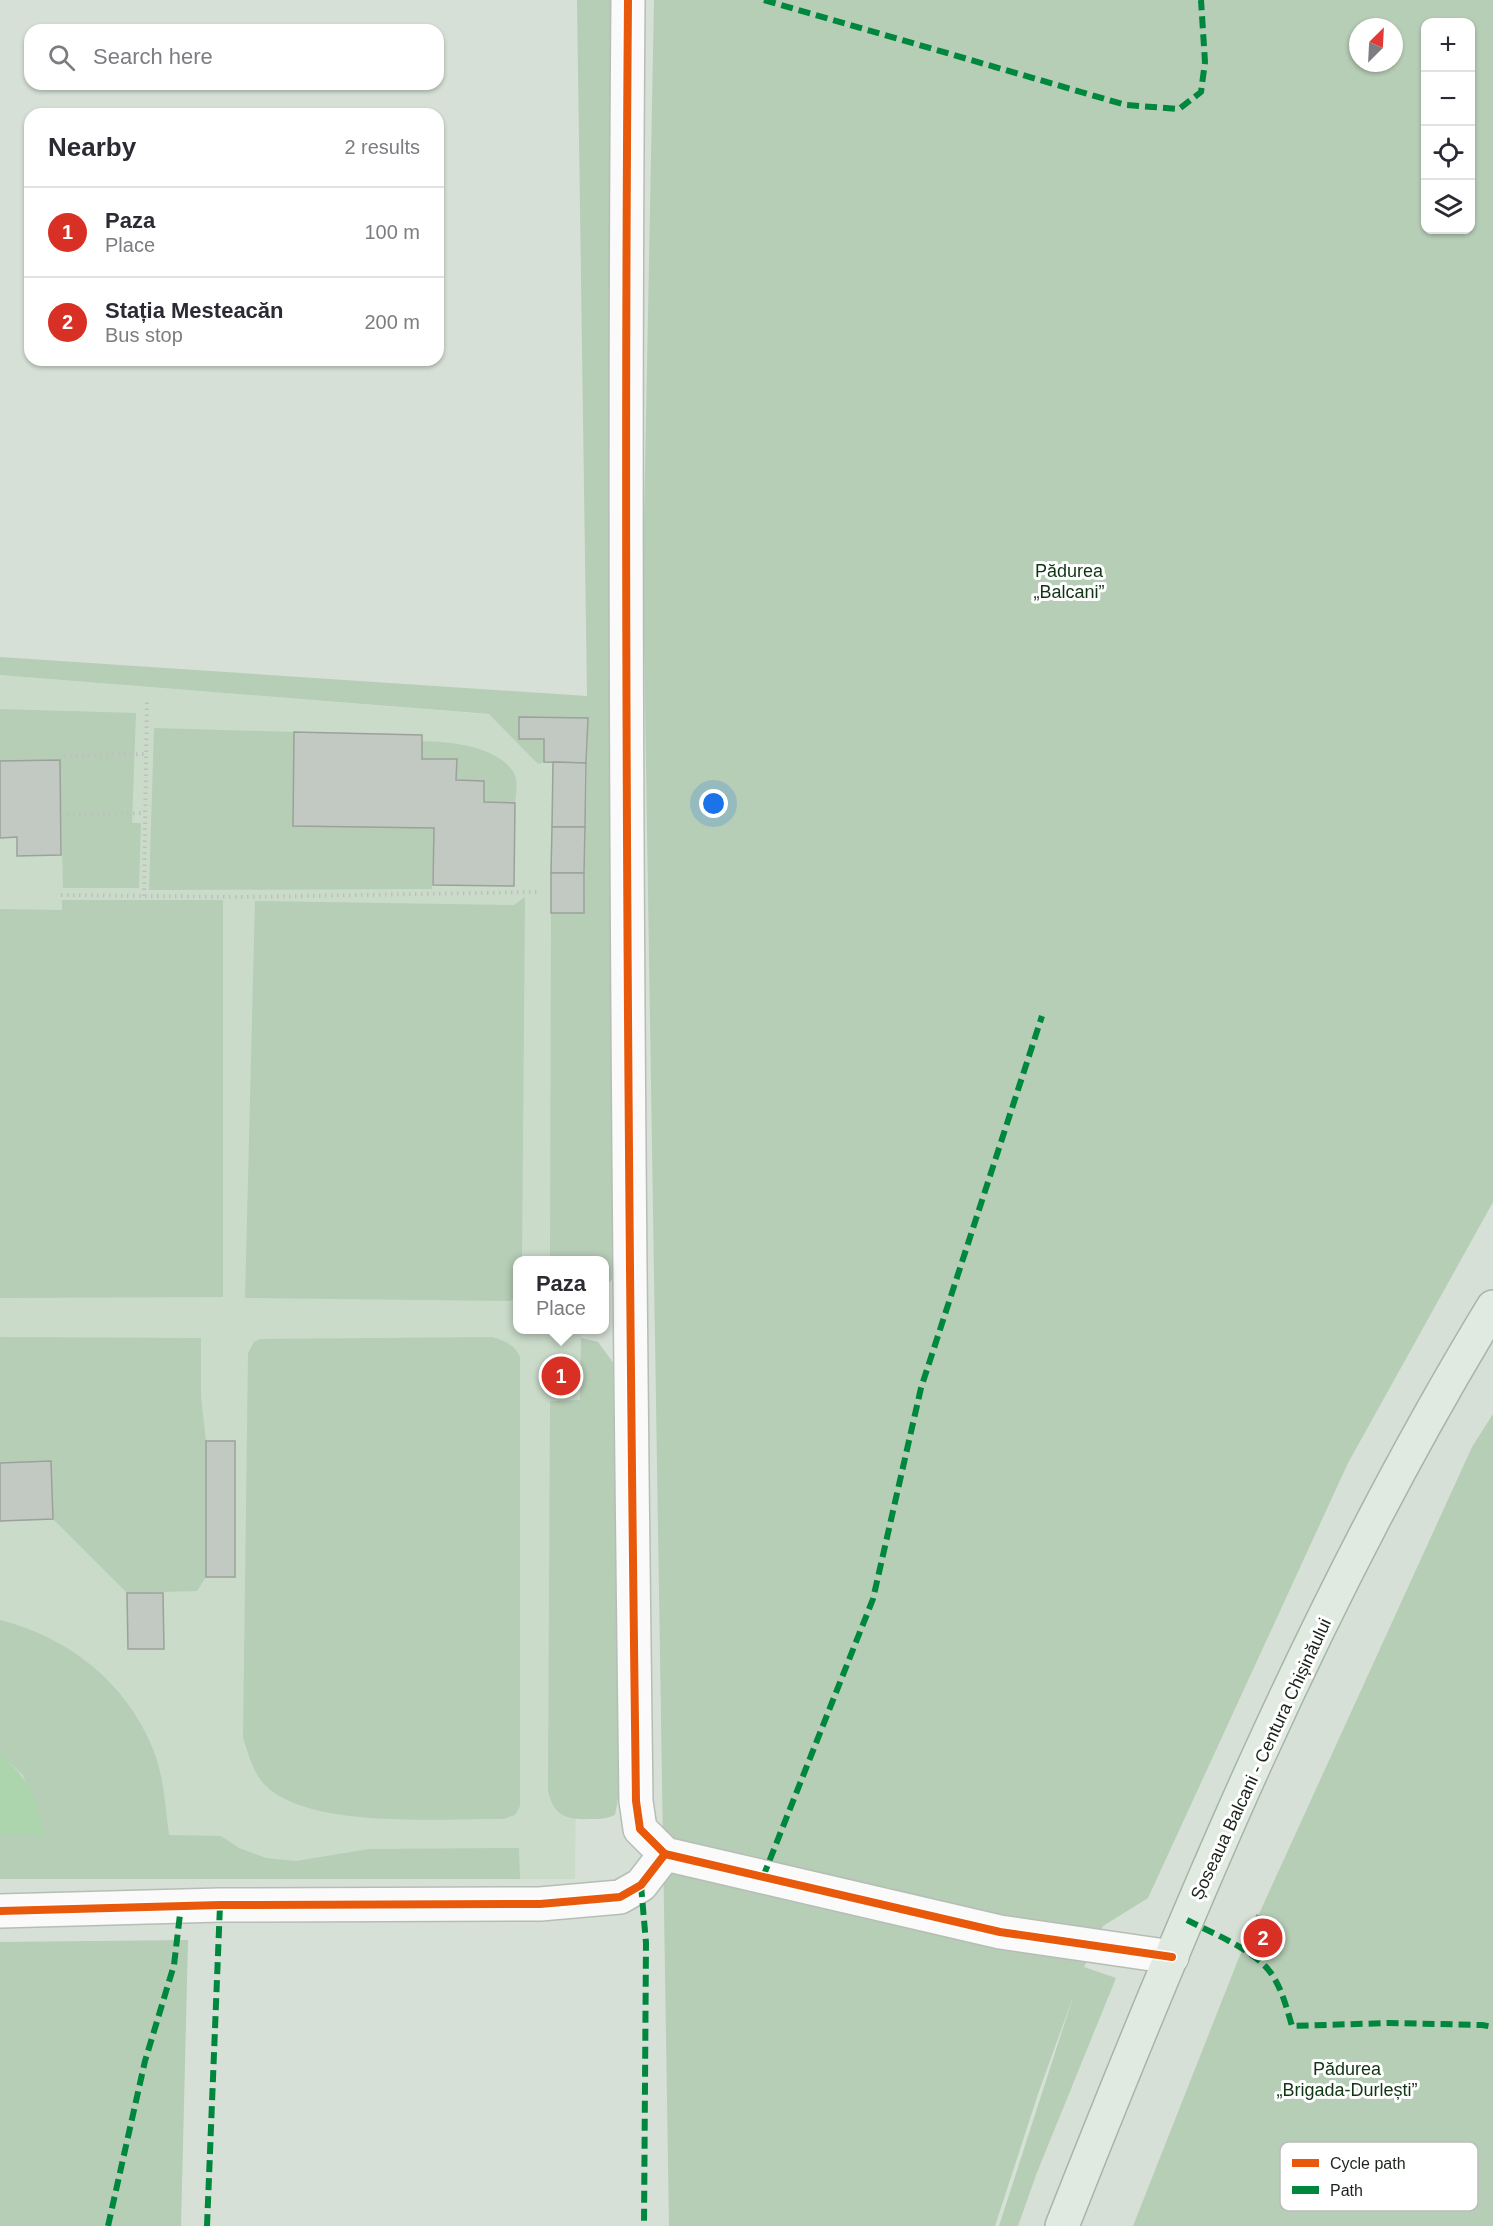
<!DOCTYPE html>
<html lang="en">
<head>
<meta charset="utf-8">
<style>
  body { margin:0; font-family:Helvetica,sans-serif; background:#f2f2f3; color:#2b2b33 }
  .controls { position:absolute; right:18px; top:18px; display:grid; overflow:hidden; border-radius:12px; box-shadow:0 2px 4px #0004 }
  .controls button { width:54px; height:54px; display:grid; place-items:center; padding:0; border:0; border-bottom:2px solid #e1e1e2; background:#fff; color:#2b2b33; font:30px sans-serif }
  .compass { position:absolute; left:1349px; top:18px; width:54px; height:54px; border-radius:50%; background:#fff; box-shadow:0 2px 4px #0004; rotate:24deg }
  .you { position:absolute; left:714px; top:804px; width:21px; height:21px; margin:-15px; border:4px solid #fff; border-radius:50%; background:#1a73e8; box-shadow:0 0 0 9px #1a73e833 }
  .badge { display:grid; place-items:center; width:39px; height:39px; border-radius:50%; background:#d93025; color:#fff; font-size:20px; font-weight:700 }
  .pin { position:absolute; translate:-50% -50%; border:3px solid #fff; box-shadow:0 2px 6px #0006 }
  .popup { position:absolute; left:513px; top:1256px; width:96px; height:78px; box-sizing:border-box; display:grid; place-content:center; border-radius:12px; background:#fff; filter:drop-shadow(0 2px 4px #0005); font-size:20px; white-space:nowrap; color:#7c7c81 }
  .popup b { font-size:22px; color:#2b2b33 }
  .popup::after { content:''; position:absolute; left:50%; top:100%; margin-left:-12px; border:12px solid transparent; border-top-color:#fff }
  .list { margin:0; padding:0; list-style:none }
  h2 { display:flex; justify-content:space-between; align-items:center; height:78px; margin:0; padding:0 24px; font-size:26px }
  h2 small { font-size:20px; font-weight:400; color:#7c7c81 }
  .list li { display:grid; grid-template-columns:39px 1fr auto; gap:18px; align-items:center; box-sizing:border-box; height:90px; padding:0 24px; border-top:2px solid #e1e1e2 }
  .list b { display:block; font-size:22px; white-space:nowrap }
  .list p { margin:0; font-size:20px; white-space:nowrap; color:#7c7c81 }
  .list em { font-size:20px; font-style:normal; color:#7c7c81 }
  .icon { flex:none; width:33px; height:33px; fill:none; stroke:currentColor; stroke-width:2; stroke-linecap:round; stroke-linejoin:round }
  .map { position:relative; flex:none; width:1493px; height:2226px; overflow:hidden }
  .search { position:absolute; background:#fff; box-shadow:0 2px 4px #0004; left:24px; top:24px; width:420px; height:66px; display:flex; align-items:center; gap:15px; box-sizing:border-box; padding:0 21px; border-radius:18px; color:#7c7c81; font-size:22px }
  .panel { position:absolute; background:#fff; box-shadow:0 2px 4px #0004; left:24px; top:108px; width:420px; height:258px; border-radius:18px }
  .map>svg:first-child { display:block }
  .built { fill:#cadbca }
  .green { fill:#b6cdb6; fill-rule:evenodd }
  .water { fill:#add5ad }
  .building { fill:#c2c9c2; stroke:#9aa29a; stroke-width:1.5 }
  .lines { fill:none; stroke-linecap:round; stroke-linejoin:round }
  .street-casing { stroke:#b6bdb6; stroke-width:36 }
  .highway-casing { stroke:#a7b5a7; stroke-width:36 }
  .path { stroke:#bec0be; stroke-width:4; stroke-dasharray:1.5 4.5; stroke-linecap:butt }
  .street { stroke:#f9faf9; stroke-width:33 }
  .highway { stroke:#e0eae0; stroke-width:33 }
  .quiet { stroke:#00873e; stroke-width:6; stroke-dasharray:12 6; stroke-linecap:butt }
  .cycleway-casing { stroke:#fff; stroke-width:11 }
  .cycleway { stroke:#e8590c; stroke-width:8 }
  .labels { text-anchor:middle; stroke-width:6; stroke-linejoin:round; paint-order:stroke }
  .park-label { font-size:18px; fill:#103513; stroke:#fff }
  .street-label { font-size:18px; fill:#1c221c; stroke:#fff }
  .key { fill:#fff; stroke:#bbbdbb; stroke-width:1.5 }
  .key-label { font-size:16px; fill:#1c221c }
</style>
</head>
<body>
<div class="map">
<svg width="1493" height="2226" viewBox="0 0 1493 2226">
  <rect width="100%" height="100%" fill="#d6e0d6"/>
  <!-- built -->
  <polygon class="built" points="0,675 519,717 588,718 582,1260 518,1260 518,1330 581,1330 575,1879 0,1879"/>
  <!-- green -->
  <g class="green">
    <polygon points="577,0 614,0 617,1256 613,1278 605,1288 604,1260 550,1260 551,913 584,913 588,718 519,717 519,738 544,739 544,762 538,764 489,714 0,675 0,657 587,696"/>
    <path d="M654,0H1493V1202L1348,1463L1148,1898L1103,1926L1084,1967L1116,1978L1036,2175L1018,2226H999L1074,1994L1038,2094L995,2226H669L643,576ZM1426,22H1470V230H1426ZM1358,27H1394V63H1358Z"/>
    <polygon points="0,709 136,713 132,823 141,823 139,888 63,888 60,761 0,761"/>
    <polygon points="154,728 294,732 294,826 434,828 432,889 149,890"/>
    <path d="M422,741C450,742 493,745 512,770C519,779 516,792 515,803L484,802V781L456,780L457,760L422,759Z"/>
    <polygon points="525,897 522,1260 518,1260 517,1296 510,1301 245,1298 255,901 514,905"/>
    <polygon points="62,900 223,900 223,1297 0,1298 0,909 62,910"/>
    <polygon points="0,1337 201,1338 201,1396 206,1441 206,1577 197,1591 127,1593 53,1519 51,1461 0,1463"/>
    <path d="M492,1337C505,1341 514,1344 520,1357V1806L515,1815L503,1819C443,1818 307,1830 264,1784C252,1771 249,1754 243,1738L248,1353L254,1342L260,1339Z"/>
    <path d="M581,1338L598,1342L617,1368L619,1394L618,1799L615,1815C606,1819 600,1819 591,1819C566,1820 554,1816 548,1791L550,1401L580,1400Z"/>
    <polygon points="1493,1414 1493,2226 1133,2226 1238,1960 1472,1447"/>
    <path d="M0,1620C68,1637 126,1682 153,1749C164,1776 165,1806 169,1835L221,1836L239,1848L266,1858L296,1861L369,1849L519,1848L520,1879H0V1835L44,1834L23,1775L0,1754Z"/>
    <polygon points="188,1940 181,2226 0,2226 0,1942"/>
  </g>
  <!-- water -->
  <path class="water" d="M0,1754C31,1782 35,1795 44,1835H0Z"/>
  <!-- building -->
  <g class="building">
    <polygon points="519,717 588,718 586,763 544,762 544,739 519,739"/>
    <polygon points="294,732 422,735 422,759 457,759 456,780 484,781 484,802 515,803 514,886 433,885 434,828 293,826"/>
    <polygon points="60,760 61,855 17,856 17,837 0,838 0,761"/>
    <polygon points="553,762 586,763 585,827 552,827"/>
    <polygon points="552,827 585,827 584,873 551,873"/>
    <rect x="551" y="873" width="33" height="40"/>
    <polygon points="568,1367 568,1384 554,1385 553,1368"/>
    <rect x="206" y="1441" width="29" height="136"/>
    <polygon points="51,1461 53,1519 0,1521 0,1463"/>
    <polygon points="127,1593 163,1593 164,1649 128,1649"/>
    <polygon points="1257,1915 1277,1924 1264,1955 1244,1946"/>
  </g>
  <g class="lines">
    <defs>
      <g id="street">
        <path d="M628,0C623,600 628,1200 636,1801L640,1829L665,1854L1000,1932L1172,1957"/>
        <polyline points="0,1911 220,1905 540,1904 620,1897 641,1885 665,1854"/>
      </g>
      <path id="highway" d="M1062,2226C1186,1912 1317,1596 1493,1307"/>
    </defs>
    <!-- street casing -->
    <use href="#street" class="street-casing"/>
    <!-- highway casing -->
    <use href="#highway" class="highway-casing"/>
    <!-- path -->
    <g class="path">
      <polyline points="64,756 146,754"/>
      <polyline points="61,814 145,813"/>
      <polyline points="61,895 239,897 538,892"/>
      <polyline points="144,896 147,700"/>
    </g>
    <!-- street -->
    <use href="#street" class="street"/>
    <!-- highway -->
    <use href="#highway" class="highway"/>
    <!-- quiet -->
    <g class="quiet">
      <polyline points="764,0 1126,105 1179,109 1201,92 1205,62 1201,0"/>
      <polyline points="763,1877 873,1599 921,1388 1042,1016"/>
      <polyline points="641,1885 646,1943 644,2226"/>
      <path d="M1187,1920C1212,1933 1245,1946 1265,1966C1280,1981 1286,2006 1292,2026L1389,2023L1482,2025L1493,2027"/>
      <polyline points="108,2226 145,2061 174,1965 181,1906"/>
      <polyline points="207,2226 220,1905"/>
    </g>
    <defs>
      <g id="cycleway">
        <path d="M628,0C623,600 628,1200 636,1801L640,1829L665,1854L1000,1932L1172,1957"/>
        <polyline points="0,1911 220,1905 540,1904 620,1897 641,1885 665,1854"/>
      </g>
    </defs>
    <!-- cycleway casing -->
    <use href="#cycleway" class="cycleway-casing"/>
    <!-- cycleway -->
    <use href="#cycleway" class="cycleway"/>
  </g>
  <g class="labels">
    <!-- park labels -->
    <g class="park-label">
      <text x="1069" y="577">Pădurea<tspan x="1069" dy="21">„Balcani”</tspan></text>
      <text x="1347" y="2075">Pădurea<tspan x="1347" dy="21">„Brigada-Durlești”</tspan></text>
    </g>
    <!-- street labels -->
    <g class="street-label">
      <text transform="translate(1261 1759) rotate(-65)" y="6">Șoseaua Balcani - Centura Chișinăului</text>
    </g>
  </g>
  <!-- legend -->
  <rect x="1280" y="2142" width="198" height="69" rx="9" class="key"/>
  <rect x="1292" y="2159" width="27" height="8" fill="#e8590c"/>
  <rect x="1292" y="2186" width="27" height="8" fill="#00873e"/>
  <g class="key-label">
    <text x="1330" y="2169">Cycle path</text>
    <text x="1330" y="2196">Path</text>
  </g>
</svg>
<div class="controls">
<button>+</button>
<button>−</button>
<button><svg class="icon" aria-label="locate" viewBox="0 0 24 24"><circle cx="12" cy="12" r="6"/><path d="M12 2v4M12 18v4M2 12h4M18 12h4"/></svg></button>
<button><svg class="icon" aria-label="layers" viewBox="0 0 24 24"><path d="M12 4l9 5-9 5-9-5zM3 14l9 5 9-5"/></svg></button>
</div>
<svg class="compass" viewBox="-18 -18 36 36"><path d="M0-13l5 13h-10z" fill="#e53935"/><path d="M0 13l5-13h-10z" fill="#7c7c81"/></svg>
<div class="you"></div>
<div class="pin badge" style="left:561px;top:1376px">1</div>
<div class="popup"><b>Paza</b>Place</div>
<div class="pin badge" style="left:1263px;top:1938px">2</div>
<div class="search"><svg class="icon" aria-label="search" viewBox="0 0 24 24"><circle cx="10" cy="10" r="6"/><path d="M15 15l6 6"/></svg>Search here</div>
<section class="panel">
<h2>Nearby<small>2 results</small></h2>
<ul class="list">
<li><span class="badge">1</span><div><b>Paza</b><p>Place</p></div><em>100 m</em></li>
<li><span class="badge">2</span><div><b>Stația Mesteacăn</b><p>Bus stop</p></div><em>200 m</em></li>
</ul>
</section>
</div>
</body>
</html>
